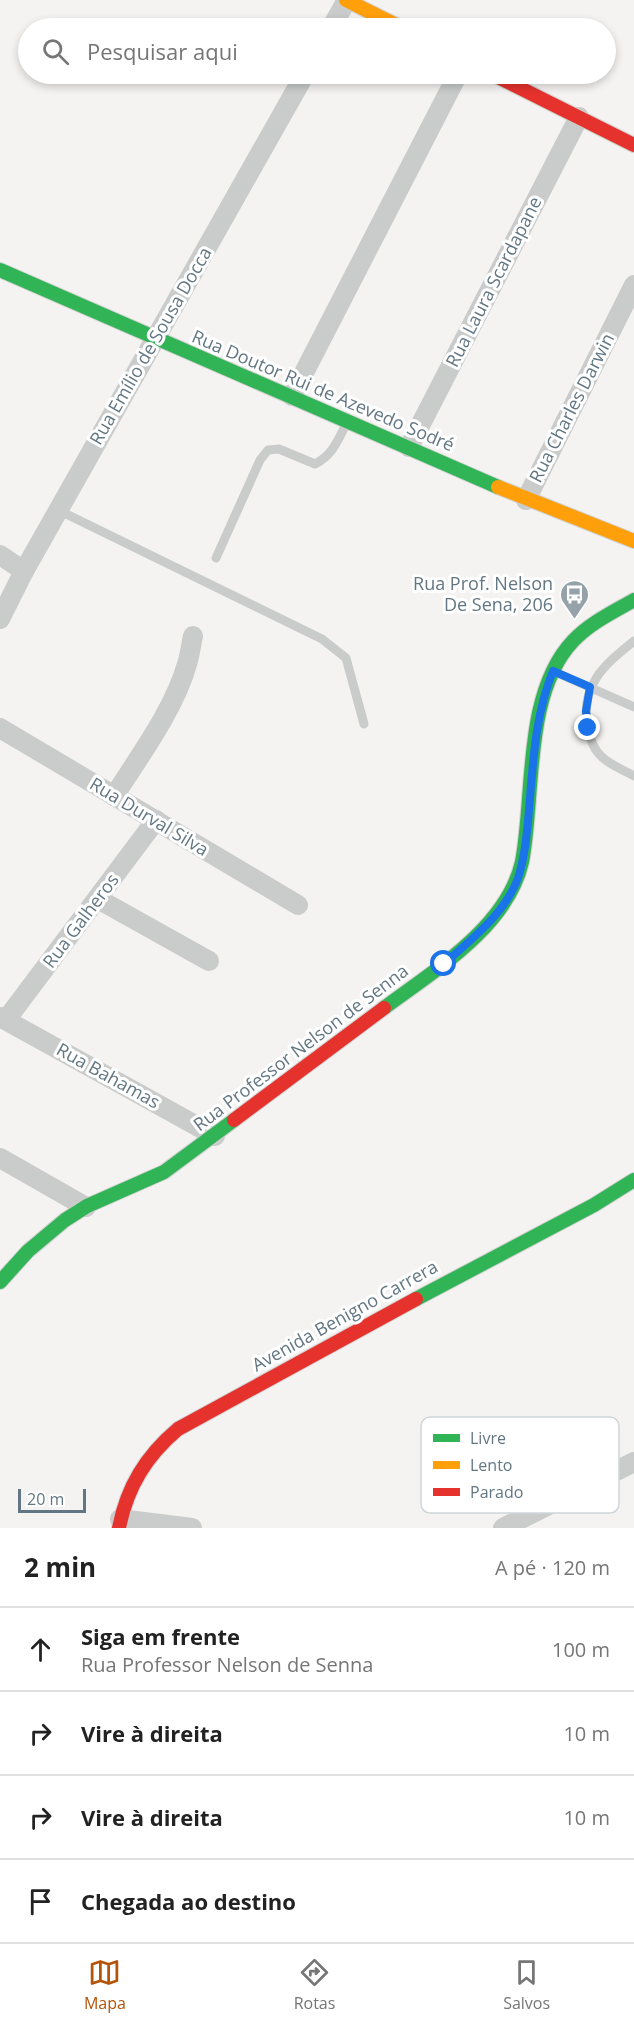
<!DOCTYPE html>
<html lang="pt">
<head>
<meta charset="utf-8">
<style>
  body { margin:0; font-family:"Open Sans",sans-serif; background:#f2f2f2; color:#222 }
  .scale { position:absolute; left:18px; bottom:15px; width:68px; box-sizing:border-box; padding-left:6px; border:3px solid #627783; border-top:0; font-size:16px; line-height:21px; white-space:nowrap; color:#627783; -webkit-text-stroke:4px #fff; paint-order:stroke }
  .stop { position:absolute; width:18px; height:18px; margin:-14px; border:4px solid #1a73e8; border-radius:50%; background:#fff }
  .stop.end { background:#1a73e8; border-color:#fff; box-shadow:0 2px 6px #0008 }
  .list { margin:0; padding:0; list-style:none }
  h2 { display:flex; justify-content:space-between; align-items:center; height:78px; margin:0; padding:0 24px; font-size:26px }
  h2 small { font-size:20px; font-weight:400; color:#767676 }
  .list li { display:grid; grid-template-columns:39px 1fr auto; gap:18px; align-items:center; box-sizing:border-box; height:84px; padding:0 24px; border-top:2px solid #e0e0e0 }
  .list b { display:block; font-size:22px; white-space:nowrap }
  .list p { margin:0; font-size:20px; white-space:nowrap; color:#767676 }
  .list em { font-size:20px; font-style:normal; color:#767676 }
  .icon { flex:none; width:33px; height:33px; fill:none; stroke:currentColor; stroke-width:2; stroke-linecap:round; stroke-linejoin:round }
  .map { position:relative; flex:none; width:634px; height:1528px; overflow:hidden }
  .search { position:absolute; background:#fff; box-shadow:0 3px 9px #0003; left:18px; right:18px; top:18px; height:66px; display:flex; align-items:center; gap:15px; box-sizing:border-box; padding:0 21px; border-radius:33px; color:#767676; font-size:22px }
  .sheet { height:414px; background:#fff }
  nav { display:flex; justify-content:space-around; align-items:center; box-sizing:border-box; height:84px; border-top:2px solid #e0e0e0; background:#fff; font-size:16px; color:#767676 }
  nav a { display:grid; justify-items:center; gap:3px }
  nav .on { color:#b45309 }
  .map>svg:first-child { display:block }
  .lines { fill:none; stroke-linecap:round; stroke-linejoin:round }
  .fast-casing { stroke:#d0d1d1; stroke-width:16 }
  .slow-casing { stroke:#d0d1d1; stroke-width:16 }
  .jam-casing { stroke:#d0d1d1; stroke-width:16 }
  .lane { stroke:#cacccc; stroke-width:9 }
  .street { stroke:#cacccc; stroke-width:20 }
  .fast { stroke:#30b455; stroke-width:14 }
  .slow { stroke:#ff9f0a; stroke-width:14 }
  .jam { stroke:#e5322d; stroke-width:14 }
  .route { stroke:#1a73e8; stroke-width:8 }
  .labels { text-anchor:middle; stroke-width:6; stroke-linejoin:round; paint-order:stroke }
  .street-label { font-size:18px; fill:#627783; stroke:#fff }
  .poi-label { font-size:18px; fill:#627783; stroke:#fff; text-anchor:end }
  .key { fill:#fff; stroke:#d0d6da; stroke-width:1.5 }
  .key-label { font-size:16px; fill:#627783 }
</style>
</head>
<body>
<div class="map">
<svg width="634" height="1528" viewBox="0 0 634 1528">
  <rect width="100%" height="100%" fill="#f4f3f1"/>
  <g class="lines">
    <defs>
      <g id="fast">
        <polyline points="0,270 498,487"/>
        <path d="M384,1008C435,970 507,927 522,862C535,794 523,694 573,641C590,623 613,612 634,600"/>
        <polyline points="0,1282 28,1251 65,1220 87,1206 164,1172 234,1120"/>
        <polyline points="416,1299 594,1205 634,1180"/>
      </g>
      <g id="slow">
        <polyline points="346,0 402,28"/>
        <polyline points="498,487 634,541"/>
      </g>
      <g id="jam">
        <polyline points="492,74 634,145"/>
        <polyline points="234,1120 384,1008"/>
        <path d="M119,1528C127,1487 146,1456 178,1429L416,1299"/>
      </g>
    </defs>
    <!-- fast casing -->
    <use href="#fast" class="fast-casing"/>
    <!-- slow casing -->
    <use href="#slow" class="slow-casing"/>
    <!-- jam casing -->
    <use href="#jam" class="jam-casing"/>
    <!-- lane -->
    <g class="lane">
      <polyline points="58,510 322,639 346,658 364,724"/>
      <path d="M216,558L260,460L268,450L279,449L315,464C333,455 338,440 347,422"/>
      <path d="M634,641C604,665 579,686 588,729C591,740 593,749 602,757C610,765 624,770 634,776"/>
      <polyline points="555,672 634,707"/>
    </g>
    <!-- street -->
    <g class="street">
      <polyline points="331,28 347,0"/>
      <polyline points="292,396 458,74"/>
      <polyline points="409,447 579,117"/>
      <polyline points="526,500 634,285"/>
      <polyline points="0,555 24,571"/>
      <polyline points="0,619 24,571 305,74"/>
      <polyline points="0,728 298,905"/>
      <path d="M114,796C139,757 175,708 187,664C190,655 191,645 193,636"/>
      <polyline points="98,899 209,961"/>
      <polyline points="0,1017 215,1136"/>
      <polyline points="6,1020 156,820"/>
      <polyline points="0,1158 86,1207"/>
      <polyline points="120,1519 192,1528"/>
      <polyline points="503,1528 634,1462"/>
    </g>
    <!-- fast -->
    <use href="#fast" class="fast"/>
    <!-- slow -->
    <use href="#slow" class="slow"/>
    <!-- jam -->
    <use href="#jam" class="jam"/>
  </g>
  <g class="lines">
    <!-- route -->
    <path class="route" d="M444,964C471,939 505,914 518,878C525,857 527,832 529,810C533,763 535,715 553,671L590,687L586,711L588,728"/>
  </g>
  <!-- icons -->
  <defs>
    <symbol id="bus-pin" viewBox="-11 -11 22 30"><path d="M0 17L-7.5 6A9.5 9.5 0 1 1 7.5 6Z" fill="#95a2aa" stroke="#fff"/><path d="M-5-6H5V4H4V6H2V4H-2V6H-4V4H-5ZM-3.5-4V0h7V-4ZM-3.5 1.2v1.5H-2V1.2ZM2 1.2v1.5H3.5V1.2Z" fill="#fff"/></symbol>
  </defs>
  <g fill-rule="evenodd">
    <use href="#bus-pin" x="558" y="578" width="33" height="45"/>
  </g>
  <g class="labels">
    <!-- street labels -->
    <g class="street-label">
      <text transform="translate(494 282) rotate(-63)" y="6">Rua Laura Scardapane</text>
      <text transform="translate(151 346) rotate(-60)" y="6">Rua Emílio de Sousa Docca</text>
      <text transform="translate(323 391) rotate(23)" y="6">Rua Doutor Rui de Azevedo Sodré</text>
      <text transform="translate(572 408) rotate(-63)" y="6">Rua Charles Darwin</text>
      <text transform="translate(149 817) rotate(31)" y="6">Rua Durval Silva</text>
      <text transform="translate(81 921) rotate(-53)" y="6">Rua Galheros</text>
      <text transform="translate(301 1048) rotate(-37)" y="6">Rua Professor Nelson de Senna</text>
      <text transform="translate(108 1076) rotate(29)" y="6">Rua Bahamas</text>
      <text transform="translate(345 1316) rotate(-29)" y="6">Avenida Benigno Carrera</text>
    </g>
    <!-- poi labels -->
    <g class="poi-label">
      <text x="553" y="590">Rua Prof. Nelson<tspan x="553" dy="21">De Sena, 206</tspan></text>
    </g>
  </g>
  <!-- legend -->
  <rect x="421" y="1417" width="198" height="96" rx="9" class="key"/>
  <rect x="433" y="1434" width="27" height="8" fill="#30b455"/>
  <rect x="433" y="1461" width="27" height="8" fill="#ff9f0a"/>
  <rect x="433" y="1488" width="27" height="8" fill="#e5322d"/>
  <g class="key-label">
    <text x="470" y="1444">Livre</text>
    <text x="470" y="1471">Lento</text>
    <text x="470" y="1498">Parado</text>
  </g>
</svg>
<div class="scale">20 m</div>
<div class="stop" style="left:444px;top:964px"></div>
<div class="stop end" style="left:588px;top:728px"></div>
<div class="search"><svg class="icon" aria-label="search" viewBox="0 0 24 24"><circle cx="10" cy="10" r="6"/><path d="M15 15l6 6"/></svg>Pesquisar aqui</div>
</div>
<section class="sheet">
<h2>2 min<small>A pé · 120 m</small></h2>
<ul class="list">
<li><svg class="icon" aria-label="ahead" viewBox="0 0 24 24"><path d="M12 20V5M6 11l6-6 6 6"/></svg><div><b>Siga em frente</b><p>Rua Professor Nelson de Senna</p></div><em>100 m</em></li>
<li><svg class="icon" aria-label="right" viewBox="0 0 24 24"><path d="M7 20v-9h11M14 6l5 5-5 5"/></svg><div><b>Vire à direita</b></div><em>10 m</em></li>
<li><svg class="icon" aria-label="right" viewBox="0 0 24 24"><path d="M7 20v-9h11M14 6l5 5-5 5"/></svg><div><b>Vire à direita</b></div><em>10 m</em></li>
<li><svg class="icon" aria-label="arrive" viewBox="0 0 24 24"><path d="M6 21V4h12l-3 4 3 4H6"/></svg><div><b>Chegada ao destino</b></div></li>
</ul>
</section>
<nav>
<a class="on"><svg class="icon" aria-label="map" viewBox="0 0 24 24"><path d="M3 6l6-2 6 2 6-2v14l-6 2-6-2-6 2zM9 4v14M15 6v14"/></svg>Mapa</a>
<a><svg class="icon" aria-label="directions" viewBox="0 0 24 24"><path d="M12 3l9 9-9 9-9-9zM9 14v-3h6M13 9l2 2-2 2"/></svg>Rotas</a>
<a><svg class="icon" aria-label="saved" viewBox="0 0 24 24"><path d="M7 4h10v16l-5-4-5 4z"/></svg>Salvos</a>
</nav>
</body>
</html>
